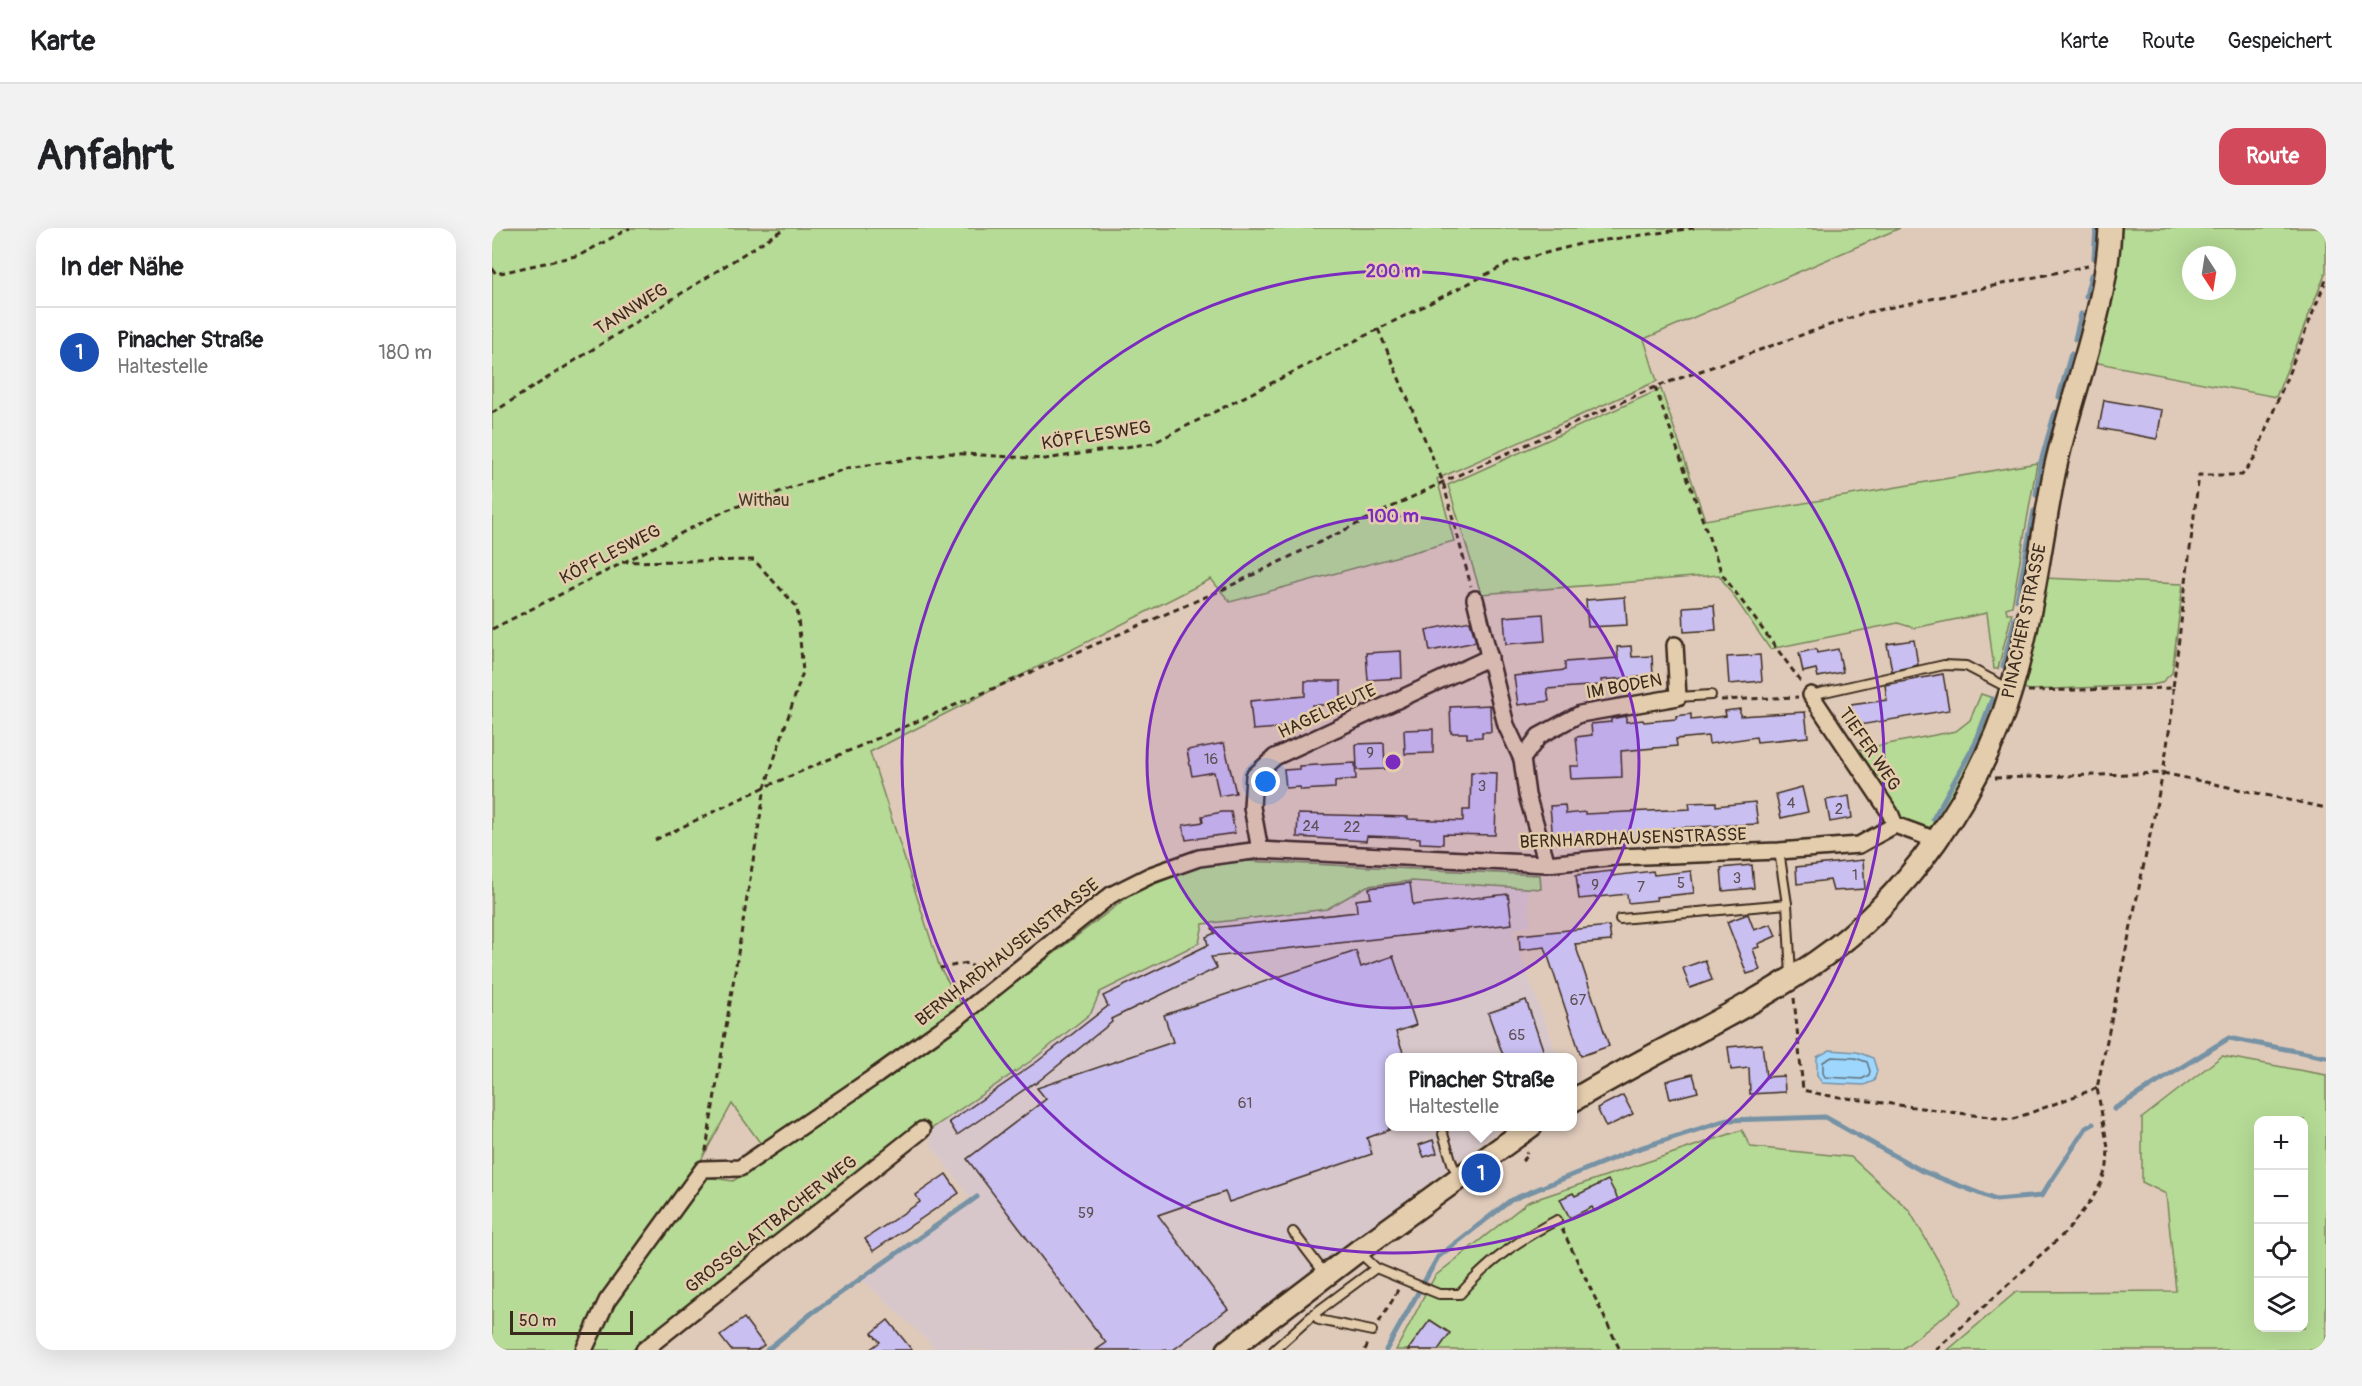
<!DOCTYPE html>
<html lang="de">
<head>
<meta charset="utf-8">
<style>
  body { margin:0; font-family:Pangolin,sans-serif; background:#f2f2f2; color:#202124 }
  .controls { position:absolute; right:18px; bottom:18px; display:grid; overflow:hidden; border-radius:12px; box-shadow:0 6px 24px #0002 }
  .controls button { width:54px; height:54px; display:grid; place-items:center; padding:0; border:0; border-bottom:2px solid #e0e0e0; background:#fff; color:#202124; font:30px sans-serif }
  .compass { position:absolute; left:1690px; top:18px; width:54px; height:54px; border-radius:50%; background:#fff; box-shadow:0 6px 24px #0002; rotate:168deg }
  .scale { position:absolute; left:18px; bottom:15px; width:123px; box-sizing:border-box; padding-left:6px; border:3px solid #3b2a1e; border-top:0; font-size:16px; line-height:21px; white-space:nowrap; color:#3b2a1e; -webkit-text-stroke:4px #e4cdad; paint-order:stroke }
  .you { position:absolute; left:774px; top:554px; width:21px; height:21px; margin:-15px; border:4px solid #fff; border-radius:50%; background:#1a73e8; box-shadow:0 0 0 9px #1a73e833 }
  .badge { display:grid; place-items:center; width:39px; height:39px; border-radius:50%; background:#d1495b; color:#fff; font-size:20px; font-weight:700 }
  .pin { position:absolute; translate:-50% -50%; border:3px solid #fff; box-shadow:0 2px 6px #0006 }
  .popup { position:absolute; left:893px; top:825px; width:192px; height:78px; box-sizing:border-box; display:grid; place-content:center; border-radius:12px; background:#fff; filter:drop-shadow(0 2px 4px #0005); font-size:20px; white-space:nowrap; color:#757577 }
  .popup b { font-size:22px; color:#202124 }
  .popup::after { content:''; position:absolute; left:50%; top:100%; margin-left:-12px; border:12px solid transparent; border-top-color:#fff }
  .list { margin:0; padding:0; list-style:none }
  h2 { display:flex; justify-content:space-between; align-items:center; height:78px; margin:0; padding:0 24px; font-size:26px }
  h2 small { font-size:20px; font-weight:400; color:#757577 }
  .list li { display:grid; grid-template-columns:39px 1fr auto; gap:18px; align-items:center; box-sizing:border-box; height:90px; padding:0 24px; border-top:2px solid #e0e0e0 }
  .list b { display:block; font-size:22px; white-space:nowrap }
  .list p { margin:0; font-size:20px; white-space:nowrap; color:#757577 }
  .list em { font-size:20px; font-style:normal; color:#757577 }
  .icon { flex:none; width:33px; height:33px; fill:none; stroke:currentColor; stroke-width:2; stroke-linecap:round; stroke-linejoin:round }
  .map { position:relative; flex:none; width:1834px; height:1122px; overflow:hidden; border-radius:18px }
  header { display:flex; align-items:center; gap:36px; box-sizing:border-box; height:84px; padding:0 30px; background:#fff; border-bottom:2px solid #e0e0e0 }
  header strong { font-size:28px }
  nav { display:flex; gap:33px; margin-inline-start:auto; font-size:21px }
  .intro { display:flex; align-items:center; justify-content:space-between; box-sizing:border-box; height:144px; padding:0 36px }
  h1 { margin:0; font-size:42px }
  .button { padding:15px 27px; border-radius:18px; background:#d1495b; color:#fff; font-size:21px; font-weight:700 }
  main { display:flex; gap:36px; padding:0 36px }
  aside { flex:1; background:#fff; border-radius:18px; box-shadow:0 6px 24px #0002 }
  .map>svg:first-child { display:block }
  .built { fill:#d8c7ca }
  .green { fill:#b6db96; stroke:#78825a; stroke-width:1.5; fill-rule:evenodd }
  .water { fill:#9dd7fe; stroke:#7692a4; stroke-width:1.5 }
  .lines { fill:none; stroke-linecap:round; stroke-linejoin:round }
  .shore { stroke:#626f78; stroke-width:1.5 }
  .stream { stroke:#7692a4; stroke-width:5 }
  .building { fill:#c9bff0; stroke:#3b2a1e; stroke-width:1.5 }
  .lane-casing { stroke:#3b2a1e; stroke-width:12 }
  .street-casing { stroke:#3b2a1e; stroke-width:20 }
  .secondary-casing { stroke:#3b2a1e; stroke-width:26 }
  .path { stroke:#3b2a1e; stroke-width:3; stroke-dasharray:6 4.5; stroke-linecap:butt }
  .lane { stroke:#e4cdad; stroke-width:8 }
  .street { stroke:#e4cdad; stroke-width:15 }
  .secondary { stroke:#e4cdad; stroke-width:21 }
  .ring { fill:none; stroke:#7b2cbf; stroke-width:3 }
  .labels { text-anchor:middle; stroke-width:5; stroke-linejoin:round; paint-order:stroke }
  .number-label { font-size:15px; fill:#5e4f52 }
  .street-label { font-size:18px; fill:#3b2a1e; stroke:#e4cdad }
  .park-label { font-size:18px; fill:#473c2a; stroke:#e4cdad }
  .centre { fill:#7b2cbf; stroke:#e4cdad; stroke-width:3 }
  .ring-label { font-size:18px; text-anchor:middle; font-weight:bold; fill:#7b2cbf; stroke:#e4cdad; stroke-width:5; stroke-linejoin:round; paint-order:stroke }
</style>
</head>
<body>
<header>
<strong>Karte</strong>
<nav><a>Karte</a><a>Route</a><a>Gespeichert</a></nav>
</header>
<div class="intro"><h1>Anfahrt</h1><a class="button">Route</a></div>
<main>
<aside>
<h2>In der Nähe<small></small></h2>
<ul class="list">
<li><span class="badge" style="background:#1a4fb4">1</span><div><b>Pinacher Straße</b><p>Haltestelle</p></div><em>180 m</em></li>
</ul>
</aside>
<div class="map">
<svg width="1834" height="1122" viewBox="0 0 1834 1122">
  <rect width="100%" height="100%" fill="#dfcaba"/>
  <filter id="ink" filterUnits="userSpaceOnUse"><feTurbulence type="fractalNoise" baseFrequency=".0167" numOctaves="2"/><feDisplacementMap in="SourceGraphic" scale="12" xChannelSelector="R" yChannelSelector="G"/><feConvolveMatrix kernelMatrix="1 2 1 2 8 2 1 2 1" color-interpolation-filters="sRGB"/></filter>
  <g filter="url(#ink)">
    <!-- built -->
    <polygon class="built" points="919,653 1035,660 1039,698 1019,701 1066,829 898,830 898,898 1010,899 720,1122 438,1122 441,1118 369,1050 410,1018 481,974 441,920 436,903 539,833 599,785 607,764 707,715 711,696 835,681 875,658"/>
    <!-- green -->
    <g class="green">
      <polygon points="0,0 1408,0 1152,111 1165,153 945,251 962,313 738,374 719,351 378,524 448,740 470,777 269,916 240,876 201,947 241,953 282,927 491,780 641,665 713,635 753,633 1048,647 1049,661 919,653 875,658 835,681 711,696 707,715 608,764 599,785 539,833 436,903 428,896 140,1122 0,1122"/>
      <path d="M1627,0H1834V44L1784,169L1601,134C1612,93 1630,43 1627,0ZM1699,27H1735V63H1699Z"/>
      <polygon points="1169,161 1213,292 1545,235 1520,378 1514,380 1515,385 1520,385 1506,441 1502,441 1495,385 1422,400 1406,395 1278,421 1227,347 989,366 956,257"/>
      <polygon points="1551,350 1691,356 1680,445 1669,455 1660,457 1537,462 1530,459"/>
      <polygon points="1489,466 1507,472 1489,518 1469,558 1444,597 1432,601 1405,589 1364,522 1464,503 1478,492"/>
      <path d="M1730,828L1834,847V1122H1456L1524,1064L1684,1063L1674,966L1650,954V890ZM1766,892H1812V1100H1766Z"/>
      <polygon points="1250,902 1259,919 1359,929 1417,982 1470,1074 1409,1122 904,1122 943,1048 1036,974"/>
    </g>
    <!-- water -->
    <polygon class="water" points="1338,822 1365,824 1381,830 1385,843 1382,853 1372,857 1330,855 1325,847 1325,829"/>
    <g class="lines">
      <!-- shore -->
      <polygon class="shore" points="1340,829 1363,830 1375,834 1378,843 1377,847 1370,851 1333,849 1331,845 1331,834"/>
      <!-- stream -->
      <g class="stream">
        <polyline points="1602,30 1604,0"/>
        <polyline points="1594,68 1599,47"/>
        <polyline points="1583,111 1589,86"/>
        <polyline points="1567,169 1579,126"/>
        <polyline points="1544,267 1548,237 1563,184"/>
        <polyline points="1525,372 1542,283"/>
        <polyline points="1511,438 1523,390"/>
        <polyline points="1441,591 1483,516 1500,471"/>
        <polyline points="1622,881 1737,810 1834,829"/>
        <polyline points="275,1122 320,1085 485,969"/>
        <polyline points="894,1122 946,1029 1019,972 1139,923 1235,892 1333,889 1430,943 1504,972 1549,968 1594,900 1601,896"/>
      </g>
    </g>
    <!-- building -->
    <g class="building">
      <polygon points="1612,172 1670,182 1665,211 1607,200"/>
      <polygon points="1133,369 1135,397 1096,399 1094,372"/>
      <polygon points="1222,377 1224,402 1192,404 1191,379"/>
      <polygon points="1051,386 1053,413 1014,416 1012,389"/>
      <polygon points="978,393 984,414 938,423 934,402"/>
      <polygon points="1422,412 1426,437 1400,443 1395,416"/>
      <polygon points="1139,418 1140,429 1160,428 1161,448 1109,452 1110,457 1055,461 1057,473 1026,477 1022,448 1073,442 1073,434 1126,430 1125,419"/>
      <polygon points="1324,421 1325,425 1346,421 1351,444 1326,449 1324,441 1311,444 1307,425"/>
      <polygon points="909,423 910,450 876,452 874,425"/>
      <polygon points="1268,427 1270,453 1237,456 1235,429"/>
      <polygon points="1451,446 1457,482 1362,498 1359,477 1395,472 1393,457"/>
      <polygon points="813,453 849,453 849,477 820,477 822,493 799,497 799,499 761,502 758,473 813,468"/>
      <polygon points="998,477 999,504 990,504 990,509 975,510 975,505 959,505 958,479"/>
      <polygon points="1248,481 1248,488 1313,484 1316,509 1265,514 1264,509 1217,516 1216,508 1184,511 1185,518 1129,523 1130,549 1079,551 1078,538 1087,538 1084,509 1100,507 1099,496 1119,494 1119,491 1134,488 1134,494 1151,492 1152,494 1184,491 1184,488 1199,486 1199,492 1234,488 1233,483"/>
      <polygon points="941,501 941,525 913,526 912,502"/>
      <polygon points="732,515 744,565 727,568 722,544 700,548 695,522"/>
      <polygon points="892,515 893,541 865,542 864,516"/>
      <polygon points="863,535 864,551 843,553 843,560 809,562 808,559 794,560 792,542 807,541 807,538"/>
      <polygon points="979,544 1005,545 1003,607 951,606 951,616 928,615 928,610 875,608 874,613 805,609 806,586 916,589 916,591 971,593 971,582 978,582"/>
      <polygon points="1310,559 1316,584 1289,590 1284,566"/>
      <polygon points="1357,568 1360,590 1338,594 1334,572"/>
      <polygon points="1224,574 1224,578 1263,574 1266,596 1178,600 1179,609 1105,612 1105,609 1061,613 1058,578 1073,577 1074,586 1093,584 1093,586 1198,581 1197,575"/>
      <polygon points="730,584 739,584 743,605 694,612 691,597 711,594 710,588"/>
      <polygon points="1371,632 1373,661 1341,663 1338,652 1305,656 1304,639"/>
      <polygon points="1260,637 1262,660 1231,663 1229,640"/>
      <polygon points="1120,643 1120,648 1161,643 1162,647 1199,643 1202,665 1164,669 1165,672 1136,675 1135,666 1087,671 1084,647"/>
      <polygon points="918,655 921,677 1016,666 1020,696 719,729 725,740 619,791 620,794 543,856 542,855 465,907 457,894 546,833 616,778 611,768 716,717 714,709 723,705 720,700 865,684 864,672 879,670 877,660"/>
      <polygon points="1256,686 1262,702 1279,696 1284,708 1266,716 1267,719 1261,721 1268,742 1255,746 1235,694"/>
      <polygon points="1117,698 1119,713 1083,716 1117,818 1089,828 1053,719 1028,722 1027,707"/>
      <polygon points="864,723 869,739 901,728 924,797 904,804 913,830 897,830 897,902 875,910 880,926 737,974 733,964 666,987 736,1081 681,1122 604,1122 614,1115 475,931 554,871 545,860 681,814 672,787"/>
      <polygon points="1213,732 1220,752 1198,760 1191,740"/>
      <polygon points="1034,772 1054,830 1012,830 996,785"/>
      <polygon points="1270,816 1274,849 1292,848 1293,864 1258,866 1257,840 1239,842 1236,819"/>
      <polygon points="1201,846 1206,864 1178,871 1174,853"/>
      <polygon points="1131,867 1141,886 1114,899 1105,880"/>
      <polygon points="941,912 945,925 932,929 927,917"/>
      <polygon points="454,946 467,965 381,1023 373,1011 428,974 424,967"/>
      <polygon points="1116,952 1126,971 1102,983 1100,979 1078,990 1068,971 1081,965 1083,968"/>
      <polygon points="252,1090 272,1117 265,1122 239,1122 228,1108"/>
      <polygon points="396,1092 420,1122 377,1122 388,1114 380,1105"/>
      <polygon points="938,1092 958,1105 946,1122 916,1122"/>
    </g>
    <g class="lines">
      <defs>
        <g id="lane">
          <polyline points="1319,467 1452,437 1474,438 1518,461"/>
          <polyline points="1186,469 1219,467"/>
          <polyline points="1287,623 1295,676 1299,747"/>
          <polyline points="1128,691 1295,676"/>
          <polyline points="951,906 961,938 968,948"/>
          <polyline points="801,1004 833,1046"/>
          <path d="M867,1024L884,1040L920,1055L947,1066H968C997,1033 1026,1012 1065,992"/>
          <polyline points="822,1086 827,1092 880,1103"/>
          <polyline points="782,1122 822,1086 884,1040"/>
        </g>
        <g id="street">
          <polyline points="983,371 1014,497 1030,531 1035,567 1055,636"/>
          <polyline points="1319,467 1398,585 1403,597"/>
          <polyline points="1030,531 1047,508 1088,486 1186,469 1183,417"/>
          <polyline points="768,622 760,579 762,548 783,529 998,429"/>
          <polyline points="92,1122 115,1073 211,941 248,940 385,847 469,787 619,667 659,647 707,630 768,622 1055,636 1125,629 1287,623 1367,617 1403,597 1444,612"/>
          <polyline points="152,1122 430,902"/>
        </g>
        <g id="secondary">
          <path d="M1080,873C1160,824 1247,787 1324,734C1413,672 1489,565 1519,462C1540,391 1548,318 1562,246C1579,164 1615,84 1618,0"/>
          <polyline points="736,1122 866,1023 1039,898"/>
        </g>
      </defs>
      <!-- lane casing -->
      <use href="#lane" class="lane-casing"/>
      <!-- street casing -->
      <use href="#street" class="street-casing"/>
      <!-- secondary casing -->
      <use href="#secondary" class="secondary-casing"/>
      <!-- path -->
      <g class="path">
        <polyline points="0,40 4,46 88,27 138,0"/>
        <polyline points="886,101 951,254 979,358"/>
        <polyline points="1163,159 1230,346 1310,455"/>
        <polyline points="0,185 293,0"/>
        <polyline points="130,334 262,332 305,379 311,444 273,559 213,928"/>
        <polyline points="0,401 235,282 356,240 456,225 553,231 661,215 1019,34 1092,15 1202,0"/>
        <polyline points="1536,463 1681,460 1707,247 1750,247 1763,229 1834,52"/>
        <polyline points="1229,472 1306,469"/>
        <polyline points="1503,550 1671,545 1834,580"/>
        <polyline points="163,612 273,559 734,360 951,254 1163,159 1372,85 1596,38"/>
        <polyline points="448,740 476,735 484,741 491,752"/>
        <polyline points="1302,770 1311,862 1332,867 1519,892 1605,860"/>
        <polyline points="1030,933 1036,928 1034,924"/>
        <polyline points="1070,1001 1128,1122"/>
        <polyline points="887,1094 903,1068 906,1061"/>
        <polyline points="873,1122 877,1113"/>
        <polyline points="1444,1122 1576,1002 1600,971 1609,955 1615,938 1616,920 1605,860 1671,545 1681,477 1681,460"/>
      </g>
      <!-- lane -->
      <use href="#lane" class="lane"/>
      <!-- street -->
      <use href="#street" class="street"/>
      <!-- secondary -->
      <use href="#secondary" class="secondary"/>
    </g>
  </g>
  <!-- distance rings -->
  <circle cx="901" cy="534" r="246" fill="#7b2cbf" fill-opacity=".12"/>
  <g class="ring">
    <circle cx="901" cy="534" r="246"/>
    <circle cx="901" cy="534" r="491"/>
  </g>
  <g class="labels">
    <!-- number labels -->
    <g class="number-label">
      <text x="878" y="530">9</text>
      <text x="719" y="536">16</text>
      <text x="990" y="563">3</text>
      <text x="1299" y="580">4</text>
      <text x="1347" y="586">2</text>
      <text x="819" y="603">24</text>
      <text x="860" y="604">22</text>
      <text x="1363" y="652">1</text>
      <text x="1245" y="655">3</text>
      <text x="1189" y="660">5</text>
      <text x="1103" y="662">9</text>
      <text x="1149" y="664">7</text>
      <text x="1086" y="777">67</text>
      <text x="1025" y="812">65</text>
      <text x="753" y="880">61</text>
      <text x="594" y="990">59</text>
    </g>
    <!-- street labels -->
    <g class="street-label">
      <text transform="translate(139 81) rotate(-32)" y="6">TANNWEG</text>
      <text transform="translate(604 207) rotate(-9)" y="6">KÖPFLESWEG</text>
      <text transform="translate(118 326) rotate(-27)" y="6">KÖPFLESWEG</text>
      <text transform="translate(1532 393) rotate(-78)" y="6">PINACHER STRASSE</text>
      <text transform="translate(1132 458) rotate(-10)" y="6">IM BODEN</text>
      <text transform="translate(835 483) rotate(-25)" y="6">HAGELREUTE</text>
      <text transform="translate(1378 521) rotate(56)" y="6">TIEFER WEG</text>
      <text transform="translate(1141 610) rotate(-2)" y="6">BERNHARDHAUSENSTRASSE</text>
      <text transform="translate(515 724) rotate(-38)" y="6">BERNHARDHAUSENSTRASSE</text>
      <text transform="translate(279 996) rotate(-38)" y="6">GROSSGLATTBACHER WEG</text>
    </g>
    <!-- park labels -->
    <g class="park-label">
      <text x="272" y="278">Withau</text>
    </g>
  </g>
  <circle cx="901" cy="534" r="9" class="centre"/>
  <g class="ring-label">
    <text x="901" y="49">200 m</text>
    <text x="901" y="294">100 m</text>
  </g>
</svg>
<div class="controls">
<button>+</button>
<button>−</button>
<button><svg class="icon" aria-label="locate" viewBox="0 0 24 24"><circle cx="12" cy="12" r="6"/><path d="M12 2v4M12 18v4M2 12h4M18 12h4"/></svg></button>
<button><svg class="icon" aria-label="layers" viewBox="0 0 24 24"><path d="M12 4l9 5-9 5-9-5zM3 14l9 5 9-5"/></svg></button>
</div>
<svg class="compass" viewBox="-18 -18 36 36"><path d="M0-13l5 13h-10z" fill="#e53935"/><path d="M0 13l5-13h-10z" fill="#757577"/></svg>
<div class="scale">50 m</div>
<div class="you"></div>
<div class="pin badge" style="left:989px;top:945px;background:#1a4fb4">1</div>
<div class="popup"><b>Pinacher Straße</b>Haltestelle</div>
</div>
</main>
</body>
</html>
